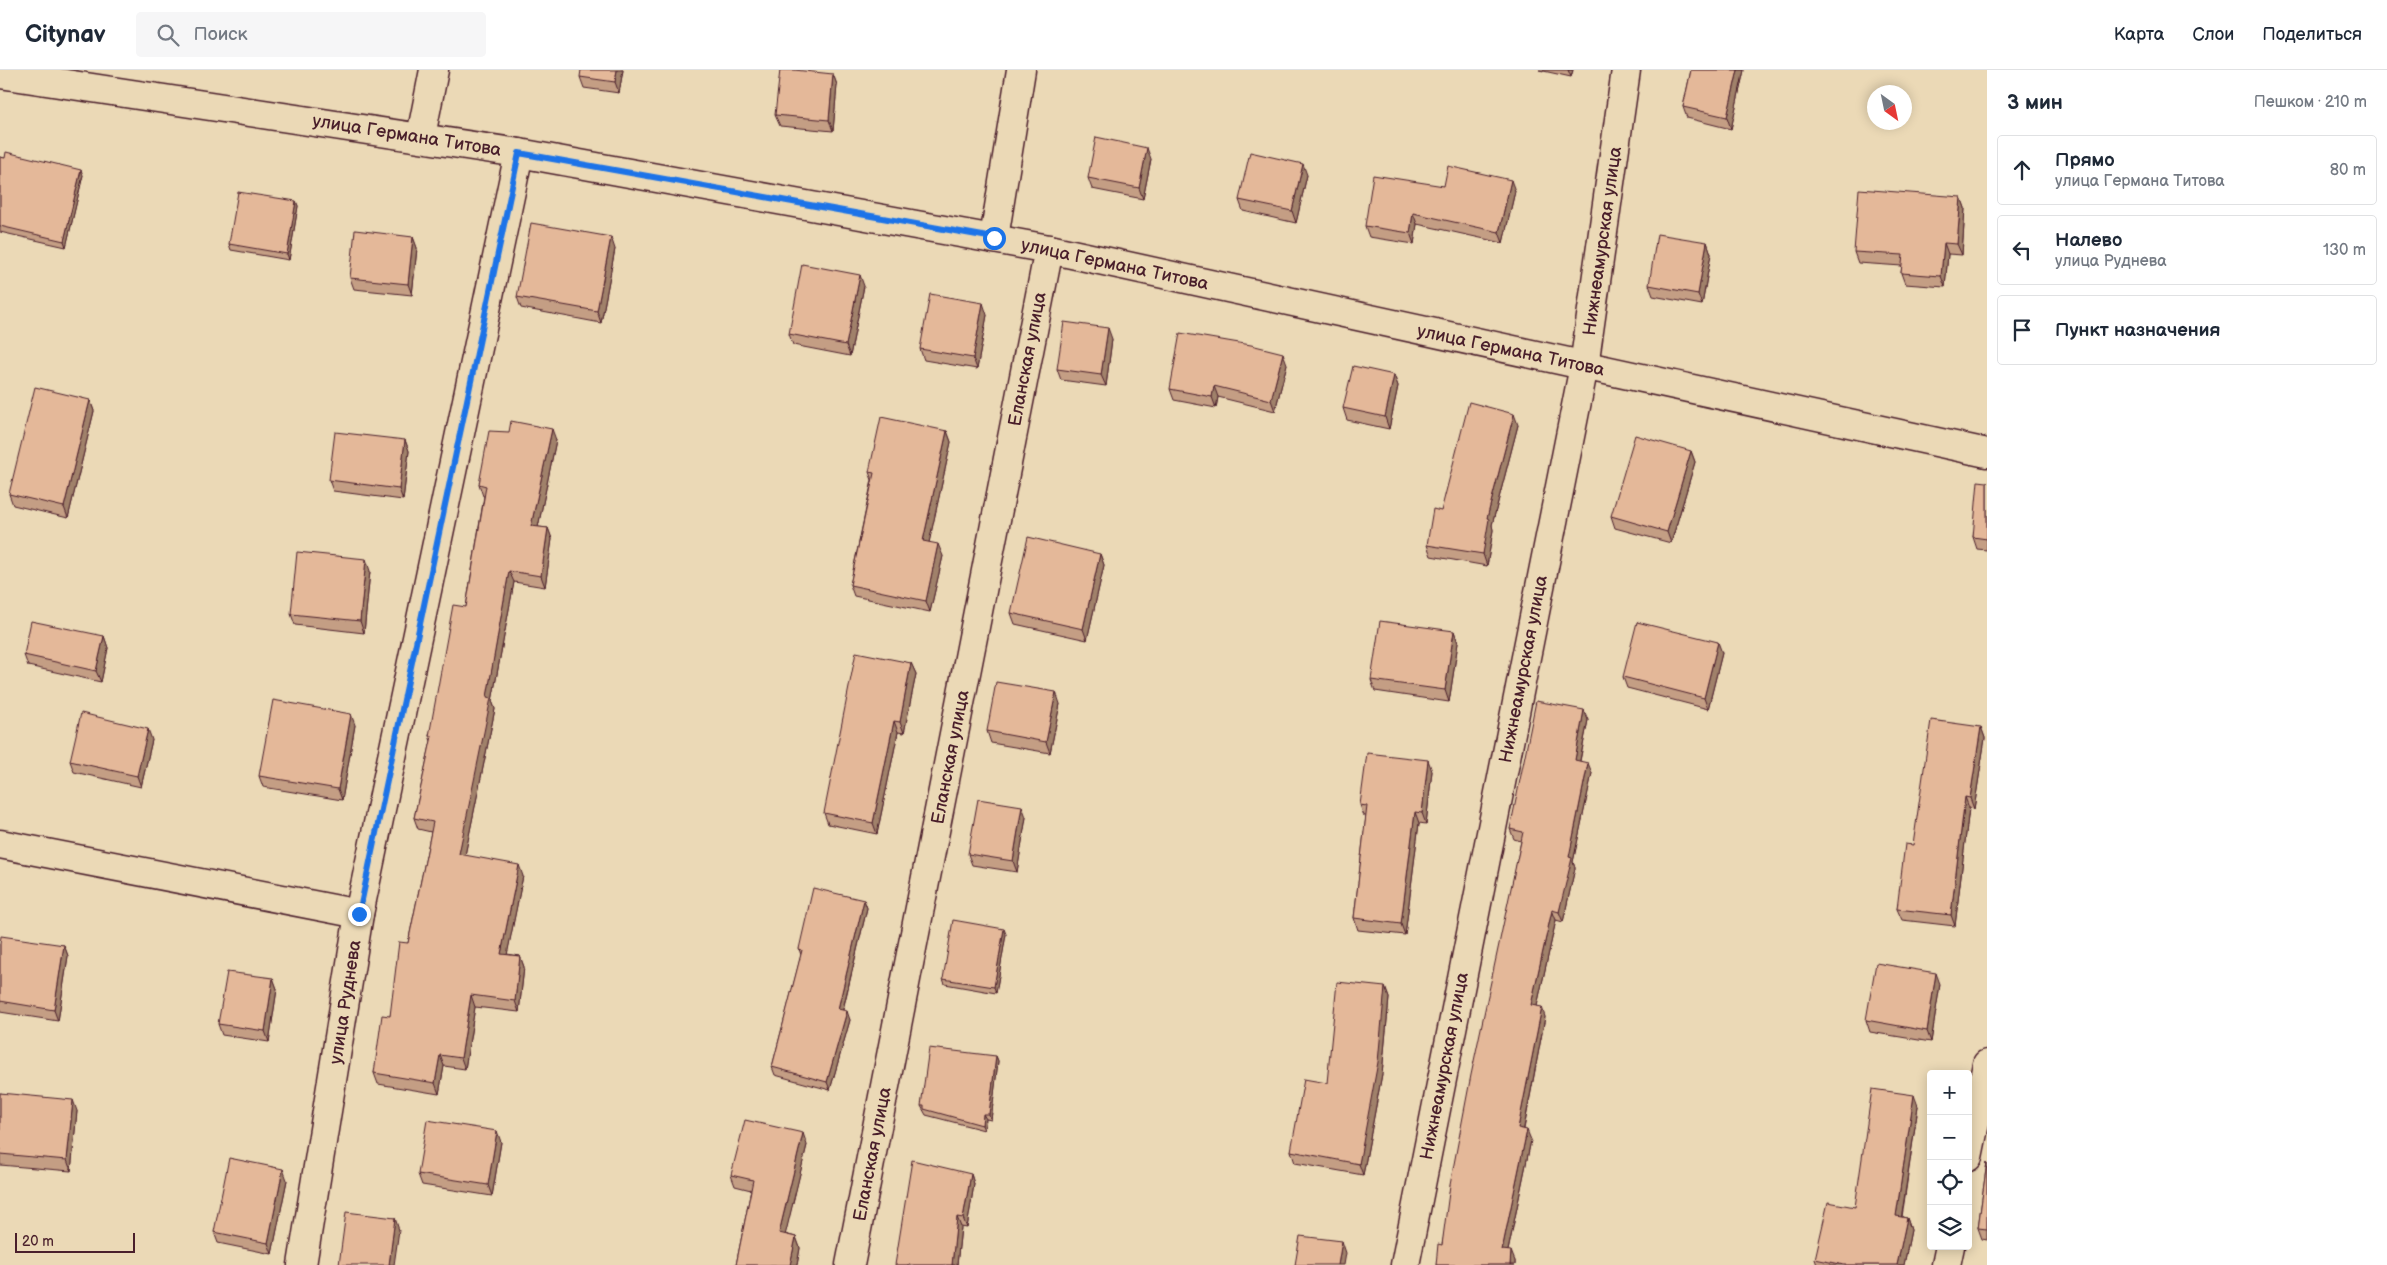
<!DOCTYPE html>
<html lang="ru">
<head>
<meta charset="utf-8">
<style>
  body { margin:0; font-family:"Balsamiq Sans",sans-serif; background:#f6f6f7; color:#1f2937 }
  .controls { position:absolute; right:15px; bottom:15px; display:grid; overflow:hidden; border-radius:5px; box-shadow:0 2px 12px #0003 }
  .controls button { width:45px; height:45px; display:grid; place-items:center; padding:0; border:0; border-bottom:1px solid #e0e1e3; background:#fff; color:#1f2937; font:25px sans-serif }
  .compass { position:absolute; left:1867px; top:15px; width:45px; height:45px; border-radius:50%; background:#fff; box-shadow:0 2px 12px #0003; rotate:147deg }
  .scale { position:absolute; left:15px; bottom:12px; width:120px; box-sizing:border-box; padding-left:5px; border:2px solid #4a1f2b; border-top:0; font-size:14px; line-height:18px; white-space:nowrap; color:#4a1f2b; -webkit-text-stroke:4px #ebd9b6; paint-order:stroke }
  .stop { position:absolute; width:15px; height:15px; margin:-11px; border:4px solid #1a73e8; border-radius:50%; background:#fff }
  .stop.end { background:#1a73e8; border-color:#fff; box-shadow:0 1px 5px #0008 }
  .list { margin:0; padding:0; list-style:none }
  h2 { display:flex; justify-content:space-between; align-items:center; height:65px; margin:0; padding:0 20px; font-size:21px }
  h2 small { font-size:16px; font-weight:400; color:#747a83 }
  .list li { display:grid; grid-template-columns:32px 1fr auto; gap:15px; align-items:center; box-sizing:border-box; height:70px; margin:0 10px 10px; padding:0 10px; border:1px solid #e0e1e3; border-radius:5px }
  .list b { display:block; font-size:19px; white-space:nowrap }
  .list p { margin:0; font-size:16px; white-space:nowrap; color:#747a83 }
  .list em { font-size:16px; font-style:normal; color:#747a83 }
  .icon { flex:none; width:28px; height:28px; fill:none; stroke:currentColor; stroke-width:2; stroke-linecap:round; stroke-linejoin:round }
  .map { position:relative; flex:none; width:1987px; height:1195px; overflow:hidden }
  header { display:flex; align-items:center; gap:30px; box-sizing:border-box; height:70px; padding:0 25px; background:#fff; border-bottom:1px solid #e0e1e3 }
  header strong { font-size:24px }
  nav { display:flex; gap:28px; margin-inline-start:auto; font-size:18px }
  .search { width:350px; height:45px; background:#f6f6f7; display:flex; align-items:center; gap:12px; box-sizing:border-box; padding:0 18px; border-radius:5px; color:#747a83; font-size:19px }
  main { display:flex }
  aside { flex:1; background:#fff }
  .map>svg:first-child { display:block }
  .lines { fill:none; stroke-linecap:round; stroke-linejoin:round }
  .minor-casing { stroke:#4a1f2b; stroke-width:31 }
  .minor { stroke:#ebd9b6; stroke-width:28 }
  .wall { fill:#c49e84; stroke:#4a1f2b }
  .shaded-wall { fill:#a0816b; stroke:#4a1f2b }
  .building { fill:#e4b899; stroke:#4a1f2b }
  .route { stroke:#1a73e8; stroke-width:6 }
  .labels { text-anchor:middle; stroke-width:4; stroke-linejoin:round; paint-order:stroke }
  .street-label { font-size:18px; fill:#4a1f2b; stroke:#ebd9b6 }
</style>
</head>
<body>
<header>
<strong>Citynav</strong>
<div class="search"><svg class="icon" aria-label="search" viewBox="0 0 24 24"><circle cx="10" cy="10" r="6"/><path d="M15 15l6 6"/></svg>Поиск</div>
<nav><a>Карта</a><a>Слои</a><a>Поделиться</a></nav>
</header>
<main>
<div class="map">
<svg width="1987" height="1195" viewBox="0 0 1987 1195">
  <rect width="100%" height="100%" fill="#ebd9b6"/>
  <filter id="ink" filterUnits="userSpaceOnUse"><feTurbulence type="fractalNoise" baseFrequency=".02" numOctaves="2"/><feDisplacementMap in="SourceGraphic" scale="10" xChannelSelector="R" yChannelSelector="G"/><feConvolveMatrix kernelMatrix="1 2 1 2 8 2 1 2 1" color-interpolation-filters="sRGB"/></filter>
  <g filter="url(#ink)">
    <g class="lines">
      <defs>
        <g id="minor">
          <polyline points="0,4 519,83 1049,179 1987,383"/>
          <polyline points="421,66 434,0"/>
          <polyline points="994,168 1021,0"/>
          <polyline points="0,774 359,844"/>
          <polyline points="1968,1087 1987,994"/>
          <polyline points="302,1195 359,844 519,83"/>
          <polyline points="850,1195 1049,179"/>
          <polyline points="1405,1195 1584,296 1626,0"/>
          <polyline points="1946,1195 1950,1176"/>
        </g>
      </defs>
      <!-- minor casing -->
      <use href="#minor" class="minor-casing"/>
      <!-- minor -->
      <use href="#minor" class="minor"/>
    </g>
    <!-- wall -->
    <g class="wall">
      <polygon points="623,0 619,23 584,18 580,7"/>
      <polygon points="1539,0 1573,0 1571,7"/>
      <polygon points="1691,0 1744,0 1731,59 1687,48 1683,37"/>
      <polygon points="833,4 837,15 833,61 780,56 775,45"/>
      <polygon points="0,87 83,105 66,177 0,162"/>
      <polygon points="1151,89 1143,129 1092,119 1088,108"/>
      <polygon points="1307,105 1296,153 1243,141 1239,130"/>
      <polygon points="1444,116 1515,121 1503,173 1417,154 1414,174 1369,167 1365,156"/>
      <polygon points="1961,127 1965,138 1962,185 1948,184 1945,217 1905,214 1901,203 1902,196 1858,193 1854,182"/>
      <polygon points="296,131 298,136 289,190 231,180 229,174"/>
      <polygon points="413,167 417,178 412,225 354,219 350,208"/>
      <polygon points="1707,172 1711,184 1702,235 1653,226 1649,215"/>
      <polygon points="615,179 601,253 521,238 517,227"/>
      <polygon points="864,216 850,286 793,275 789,264"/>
      <polygon points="987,245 977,299 924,290 920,279"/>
      <polygon points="1112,269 1106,316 1061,310 1057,299"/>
      <polygon points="1287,294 1275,341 1218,327 1216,338 1174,330 1170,319"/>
      <polygon points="1394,305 1398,316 1389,359 1347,350 1343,338"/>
      <polygon points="90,330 94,341 68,448 13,435 9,424"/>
      <polygon points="1518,355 1492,455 1493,460 1487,496 1431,486 1427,475 1441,441"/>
      <polygon points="947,361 951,372 929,472 943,486 930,542 854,526 850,515 872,410 869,402"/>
      <polygon points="509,362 556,370 538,457 548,458 552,469 545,517 514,512 492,631 495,639 465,785 523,806 507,884 520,886 524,897 519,942 475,937 465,999 444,996 439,1024 378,1014 374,1003 390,946 408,873 431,762 418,759 414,748 431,671 429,666 466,537 484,426 483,426 479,414"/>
      <polygon points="405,370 409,381 403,430 333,421 329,410"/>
      <polygon points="1691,381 1695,392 1671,473 1615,458 1611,446"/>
      <polygon points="1987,412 1987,480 1977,479 1973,467"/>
      <polygon points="1100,484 1104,495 1087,570 1015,554 1011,543"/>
      <polygon points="370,501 364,563 295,555 291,544"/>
      <polygon points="1454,561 1458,573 1449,632 1375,621 1371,610"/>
      <polygon points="104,566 108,578 101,612 28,596 24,585"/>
      <polygon points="1722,583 1708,639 1627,618 1623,607"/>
      <polygon points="911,593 916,604 904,663 898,662 877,764 828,754 824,743"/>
      <polygon points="1060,634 1050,683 991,673 987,661"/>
      <polygon points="1588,650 1580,691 1592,703 1573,792 1575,798 1563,852 1556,850 1537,936 1545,947 1524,1059 1531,1070 1508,1181 1515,1191 1515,1195 1436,1195 1442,1175 1521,771 1514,769 1510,759"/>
      <polygon points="355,655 342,730 263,717 259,706"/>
      <polygon points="1981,657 1985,668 1974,739 1969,738 1955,856 1902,850 1897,839 1913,775"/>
      <polygon points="152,670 141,717 74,702 70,691"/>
      <polygon points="1432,701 1426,754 1419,753 1405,865 1358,860 1354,848 1366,746 1364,746 1360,735"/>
      <polygon points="1026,747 1017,802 972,795 968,784"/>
      <polygon points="864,830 867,838 843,940 850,950 830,1020 775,1005 772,997 801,885 799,879"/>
      <polygon points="1006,864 996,923 945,914 943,909"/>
      <polygon points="0,874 64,875 68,886 58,951 0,942"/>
      <polygon points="273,908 277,919 269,972 222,965 218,954"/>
      <polygon points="1940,914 1931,972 1870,962 1866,950"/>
      <polygon points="1385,917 1389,928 1382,1004 1363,1105 1295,1093 1291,1081 1327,1013"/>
      <polygon points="996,986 998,991 991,1050 986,1049 984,1060 926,1045 921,1036"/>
      <polygon points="0,1023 77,1041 71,1101 0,1095"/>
      <polygon points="1918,1036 1902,1147 1907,1148 1911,1160 1904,1195 1817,1195 1815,1189 1855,1137"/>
      <polygon points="501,1072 492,1126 422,1115 418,1104"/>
      <polygon points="807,1075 785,1164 796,1167 800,1178 797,1195 736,1195 751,1120 735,1116 731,1105"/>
      <polygon points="1987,1092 1987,1170 1982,1169 1978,1158"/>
      <polygon points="971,1104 974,1114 967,1158 961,1157 957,1195 895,1195"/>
      <polygon points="287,1110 272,1184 218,1173 214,1162"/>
    </g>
    <!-- shaded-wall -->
    <g class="shaded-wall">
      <polygon points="617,0 623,0 619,23 615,12"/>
      <polygon points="1568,0 1573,0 1571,7"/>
      <polygon points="1738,0 1744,0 1731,59 1727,47"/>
      <polygon points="833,4 837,15 833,61 829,50"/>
      <polygon points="1147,78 1151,89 1143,129 1139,118"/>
      <polygon points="1303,94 1307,105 1296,153 1292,141"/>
      <polygon points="81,100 83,105 66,177 64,171"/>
      <polygon points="1511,110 1515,121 1503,173 1499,162"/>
      <polygon points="1961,127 1965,138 1962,185 1957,174"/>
      <polygon points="296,131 298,136 289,190 287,184"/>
      <polygon points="1413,143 1417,154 1414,174 1410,163"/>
      <polygon points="413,167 417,178 412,225 408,214"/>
      <polygon points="611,167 615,179 601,253 597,241"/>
      <polygon points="1707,172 1711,184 1702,235 1698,224"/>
      <polygon points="1944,173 1948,184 1945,217 1941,206"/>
      <polygon points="860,205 864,216 850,286 846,275"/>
      <polygon points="983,233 987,245 977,299 973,288"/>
      <polygon points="1108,258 1112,269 1106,316 1101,305"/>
      <polygon points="1283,283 1287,294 1275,341 1271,330"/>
      <polygon points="1394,305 1398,316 1389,359 1385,347"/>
      <polygon points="1214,316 1218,327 1216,338 1212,327"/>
      <polygon points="90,330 94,341 68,448 64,437"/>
      <polygon points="1514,344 1518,355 1492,455 1493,460 1487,496 1483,484 1487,448"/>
      <polygon points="552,359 556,370 536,467 531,456"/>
      <polygon points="947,361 951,372 927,482 923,471"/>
      <polygon points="405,370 409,381 403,430 399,419"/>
      <polygon points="1691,381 1695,392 1671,473 1667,462"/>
      <polygon points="548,458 552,469 545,517 541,506"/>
      <polygon points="938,474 943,486 930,542 926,531"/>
      <polygon points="1100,484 1104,495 1087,570 1083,559"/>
      <polygon points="366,489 370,501 364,563 360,551"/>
      <polygon points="509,501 514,512 492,631 495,639 463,795 459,784"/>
      <polygon points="1454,561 1458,573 1449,632 1445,620"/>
      <polygon points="104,566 108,578 101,612 96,601"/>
      <polygon points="1718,572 1722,583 1708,639 1704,628"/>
      <polygon points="911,593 916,604 904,663 900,652"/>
      <polygon points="1056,622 1060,634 1050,683 1046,672"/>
      <polygon points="1584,640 1588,650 1578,700 1575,690"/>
      <polygon points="351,644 355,655 342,730 338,719"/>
      <polygon points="894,651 898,662 877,764 873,753"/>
      <polygon points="1981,657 1985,668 1974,739 1970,728"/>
      <polygon points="148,659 152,670 141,717 137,706"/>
      <polygon points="1428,690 1432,701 1426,754 1422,743"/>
      <polygon points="1588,693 1592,703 1573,792 1575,798 1563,852 1559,842 1569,787"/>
      <polygon points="1965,727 1969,738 1955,856 1951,845"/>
      <polygon points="1022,736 1026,747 1017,802 1013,791"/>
      <polygon points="1415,742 1419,753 1405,865 1401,854"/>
      <polygon points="519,795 523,806 505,895 501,884"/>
      <polygon points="864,830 867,838 841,947 838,939"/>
      <polygon points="1552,840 1556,850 1535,945 1531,935"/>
      <polygon points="1004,859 1006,864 996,923 994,917"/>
      <polygon points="64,875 68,886 58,951 54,940"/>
      <polygon points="520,886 524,897 519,942 515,931"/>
      <polygon points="1936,903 1940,914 1931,972 1927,961"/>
      <polygon points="273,908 277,919 269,972 265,961"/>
      <polygon points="1385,917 1389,928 1382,1004 1363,1105 1359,1094"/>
      <polygon points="471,925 475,937 465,999 461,988"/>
      <polygon points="1542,937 1545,947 1522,1068 1518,1058"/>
      <polygon points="847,941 850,950 830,1020 827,1012"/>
      <polygon points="440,985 444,996 439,1024 435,1013"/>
      <polygon points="996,986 998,991 991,1050 989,1044"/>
      <polygon points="1914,1025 1918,1036 1900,1157 1896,1146"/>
      <polygon points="73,1030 77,1041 71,1101 67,1090"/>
      <polygon points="983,1044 986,1049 984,1060 982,1055"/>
      <polygon points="1527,1060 1531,1070 1506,1190 1502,1180"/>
      <polygon points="497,1061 501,1072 492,1126 488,1115"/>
      <polygon points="803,1063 807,1075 783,1174 779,1163"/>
      <polygon points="283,1099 287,1110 272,1184 268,1173"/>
      <polygon points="971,1104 974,1114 967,1158 963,1148"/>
      <polygon points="957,1147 961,1157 957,1195 952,1195"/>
      <polygon points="395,1148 399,1160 394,1195 389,1195"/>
      <polygon points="1907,1148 1911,1160 1904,1195 1897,1195"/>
      <polygon points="796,1167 800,1178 797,1195 790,1195"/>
      <polygon points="1342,1171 1346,1183 1344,1195 1338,1195"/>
      <polygon points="1511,1181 1515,1191 1515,1195 1510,1195"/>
    </g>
    <!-- building -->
    <g class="building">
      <polygon points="581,0 617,0 615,12 580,7"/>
      <polygon points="780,0 794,0 833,4 829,50 775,45"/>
      <polygon points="1691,0 1738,0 1727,47 1683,37"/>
      <polygon points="1096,67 1147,78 1139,118 1088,108"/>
      <polygon points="6,82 81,100 64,171 0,156 0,87 5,88"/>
      <polygon points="1250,82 1303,94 1292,141 1239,130"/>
      <polygon points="1448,96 1511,110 1499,162 1413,143 1410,163 1365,156 1373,105 1444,116"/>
      <polygon points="1859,119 1961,127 1957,174 1944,173 1941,206 1901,203 1903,185 1854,182"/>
      <polygon points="238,122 296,131 287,184 229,174"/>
      <polygon points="531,153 611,167 597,241 517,227"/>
      <polygon points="355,160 413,167 408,214 350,208"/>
      <polygon points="1657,164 1707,172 1698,224 1649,215"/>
      <polygon points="802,194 860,205 846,275 789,264"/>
      <polygon points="930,224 983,233 973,288 920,279"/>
      <polygon points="1064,252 1108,258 1101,305 1057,299"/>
      <polygon points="1180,263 1251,275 1283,283 1271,330 1214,316 1212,327 1170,319"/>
      <polygon points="1353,296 1394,305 1385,347 1343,338"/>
      <polygon points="35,317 90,330 64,437 9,424"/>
      <polygon points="1469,332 1514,344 1487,448 1489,449 1483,484 1427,475 1433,439 1441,441"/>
      <polygon points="881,347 947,361 923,471 938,474 926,531 850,515 874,403 869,402"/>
      <polygon points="511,351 552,359 531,456 548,458 541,506 509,501 487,627 491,628 459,784 519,795 501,884 520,886 515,931 471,925 461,988 440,985 435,1013 374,1003 382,945 390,946 399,872 408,873 433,752 414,748 432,666 429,666 453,535 466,537 486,416 479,414 489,361 509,362"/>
      <polygon points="335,362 405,370 399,419 329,410"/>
      <polygon points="1635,365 1691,381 1667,462 1611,446"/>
      <polygon points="1978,411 1987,412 1987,469 1973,467"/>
      <polygon points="1028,467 1100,484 1083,559 1011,543"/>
      <polygon points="297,482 366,489 360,551 291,544"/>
      <polygon points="31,551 104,566 96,601 24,585"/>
      <polygon points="1380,551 1454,561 1445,620 1371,610"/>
      <polygon points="1637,552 1718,572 1704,628 1623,607"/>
      <polygon points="856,582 911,593 900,652 894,651 873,753 824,743"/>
      <polygon points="996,612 1056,622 1046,672 987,661"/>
      <polygon points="273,630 351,644 338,719 259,706"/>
      <polygon points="1536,631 1584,640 1575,690 1588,693 1569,787 1572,788 1559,842 1552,840 1531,935 1542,937 1518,1058 1527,1060 1502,1180 1511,1181 1510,1195 1436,1195 1438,1174 1442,1175 1450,1115 1471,1005 1523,762 1510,759"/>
      <polygon points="81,643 148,659 137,706 70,691"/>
      <polygon points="1931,650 1981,657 1970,728 1965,727 1951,845 1897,839 1905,774 1913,775"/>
      <polygon points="1367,683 1428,690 1422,743 1415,742 1401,854 1354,848 1367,736 1360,735"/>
      <polygon points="978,729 1022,736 1013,791 968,784"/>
      <polygon points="813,818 864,830 838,939 847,941 827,1012 772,997 802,880 799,879"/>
      <polygon points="953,850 1004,859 994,917 943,909"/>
      <polygon points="1,866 64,875 54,940 0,931 0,874"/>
      <polygon points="1876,893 1936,903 1927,961 1866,950"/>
      <polygon points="227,902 273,908 265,961 218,954"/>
      <polygon points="1337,912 1385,917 1378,992 1359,1094 1291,1081 1304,1009 1327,1013"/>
      <polygon points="929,978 996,986 989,1044 983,1044 982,1055 924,1039 924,1036 921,1036"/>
      <polygon points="1872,1019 1914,1025 1896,1146 1907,1148 1897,1195 1844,1195 1815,1189 1828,1132 1855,1137"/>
      <polygon points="0,1023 73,1030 67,1090 0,1084"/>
      <polygon points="427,1050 497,1061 488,1115 418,1104"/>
      <polygon points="745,1050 803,1063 779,1163 796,1167 790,1195 736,1195 753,1110 731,1105"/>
      <polygon points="229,1088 283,1099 268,1173 214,1162"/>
      <polygon points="912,1090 971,1104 963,1148 957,1147 952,1195 895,1195"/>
      <polygon points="1987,1092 1987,1159 1978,1158"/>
      <polygon points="346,1142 395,1148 389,1195 339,1195"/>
      <polygon points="1300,1166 1342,1171 1338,1195 1295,1195"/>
    </g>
  </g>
  <g class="lines" filter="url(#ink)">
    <!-- route -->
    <polyline class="route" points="359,844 519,83 994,168"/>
  </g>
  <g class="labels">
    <!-- street labels -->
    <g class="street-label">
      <text transform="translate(407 65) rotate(9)" y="6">улица Германа Титова</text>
      <text transform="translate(1602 171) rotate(-82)" y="6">Нижнеамурская улица</text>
      <text transform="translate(1115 194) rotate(12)" y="6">улица Германа Титова</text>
      <text transform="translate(1511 280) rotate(12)" y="6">улица Германа Титова</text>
      <text transform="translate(1027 289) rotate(-79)" y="6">Еланская улица</text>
      <text transform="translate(1523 599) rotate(-79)" y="6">Нижнеамурская улица</text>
      <text transform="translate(950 687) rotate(-79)" y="6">Еланская улица</text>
      <text transform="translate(345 932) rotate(-81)" y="6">улица Руднева</text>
      <text transform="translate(1444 996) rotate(-79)" y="6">Нижнеамурская улица</text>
      <text transform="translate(872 1084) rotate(-79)" y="6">Еланская улица</text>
    </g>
  </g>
</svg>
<div class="controls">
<button>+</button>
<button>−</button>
<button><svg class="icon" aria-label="locate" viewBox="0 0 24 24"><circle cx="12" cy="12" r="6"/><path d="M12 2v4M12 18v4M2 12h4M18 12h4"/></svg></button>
<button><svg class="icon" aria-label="layers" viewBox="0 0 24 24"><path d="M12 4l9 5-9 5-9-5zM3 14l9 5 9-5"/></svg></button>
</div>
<svg class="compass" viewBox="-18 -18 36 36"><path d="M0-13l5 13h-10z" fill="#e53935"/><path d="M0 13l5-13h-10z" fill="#747a83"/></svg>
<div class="scale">20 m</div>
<div class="stop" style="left:994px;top:168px"></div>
<div class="stop end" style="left:359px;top:844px"></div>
</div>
<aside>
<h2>3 мин<small>Пешком · 210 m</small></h2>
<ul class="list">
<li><svg class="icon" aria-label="ahead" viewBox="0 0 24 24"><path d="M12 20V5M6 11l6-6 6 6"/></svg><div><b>Прямо</b><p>улица Германа Титова</p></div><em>80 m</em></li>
<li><svg class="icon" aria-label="left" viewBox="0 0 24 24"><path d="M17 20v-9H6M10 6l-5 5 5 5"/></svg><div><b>Налево</b><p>улица Руднева</p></div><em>130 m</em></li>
<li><svg class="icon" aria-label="arrive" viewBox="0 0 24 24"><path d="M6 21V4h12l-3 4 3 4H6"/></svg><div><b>Пункт назначения</b></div></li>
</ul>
</aside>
</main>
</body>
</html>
